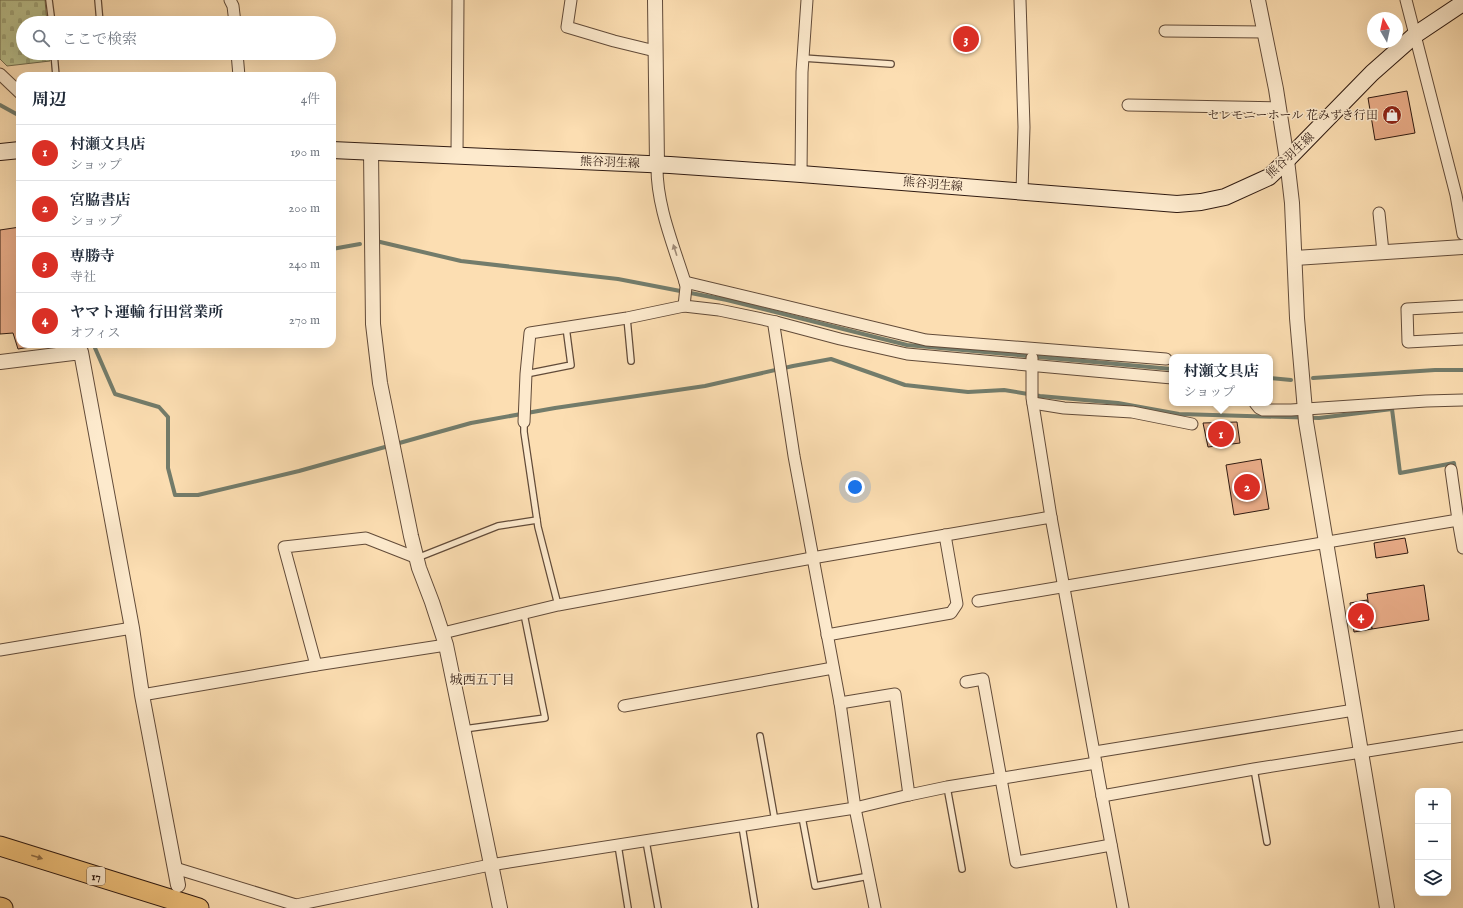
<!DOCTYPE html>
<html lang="ja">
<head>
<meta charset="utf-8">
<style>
  body { margin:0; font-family:"IM FELL English","Noto Serif JP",serif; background:#f6f6f7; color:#1f2937 }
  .controls { position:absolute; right:12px; bottom:12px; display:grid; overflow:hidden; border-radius:8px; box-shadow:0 4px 16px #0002 }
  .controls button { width:36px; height:36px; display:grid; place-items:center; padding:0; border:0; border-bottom:1px solid #e0e1e3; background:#fff; color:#1f2937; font:20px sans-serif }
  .compass { position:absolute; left:1367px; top:12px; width:36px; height:36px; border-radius:50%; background:#fff; box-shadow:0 4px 16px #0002; rotate:351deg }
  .you { position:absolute; left:855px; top:487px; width:14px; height:14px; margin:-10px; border:3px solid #fff; border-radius:50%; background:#1a73e8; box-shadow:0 0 0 6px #1a73e833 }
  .badge { display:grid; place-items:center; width:26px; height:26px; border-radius:50%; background:#d93025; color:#fff; font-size:13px; font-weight:700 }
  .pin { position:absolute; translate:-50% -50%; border:2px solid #fff; box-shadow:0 1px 4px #0006 }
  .popup { position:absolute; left:1169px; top:354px; width:104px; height:52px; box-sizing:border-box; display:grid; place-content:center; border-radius:8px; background:#fff; filter:drop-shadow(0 1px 3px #0005); font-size:13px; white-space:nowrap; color:#747a83 }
  .popup b { font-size:15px; color:#1f2937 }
  .popup::after { content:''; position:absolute; left:50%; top:100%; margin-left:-8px; border:8px solid transparent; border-top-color:#fff }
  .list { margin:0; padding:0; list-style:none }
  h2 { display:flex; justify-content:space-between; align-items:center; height:52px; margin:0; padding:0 16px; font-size:17px }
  h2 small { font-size:13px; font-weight:400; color:#747a83 }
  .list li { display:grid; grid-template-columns:26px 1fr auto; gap:12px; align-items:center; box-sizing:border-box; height:56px; padding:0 16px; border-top:1px solid #e0e1e3 }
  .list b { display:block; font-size:15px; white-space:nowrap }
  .list p { margin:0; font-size:13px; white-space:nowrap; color:#747a83 }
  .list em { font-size:13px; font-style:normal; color:#747a83 }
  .icon { flex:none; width:22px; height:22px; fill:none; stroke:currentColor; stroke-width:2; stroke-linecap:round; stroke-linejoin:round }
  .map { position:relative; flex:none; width:1463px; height:908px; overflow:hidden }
  .search { position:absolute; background:#fff; box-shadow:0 4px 16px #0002; left:16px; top:16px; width:320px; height:44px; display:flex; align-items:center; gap:10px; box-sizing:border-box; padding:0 14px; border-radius:22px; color:#747a83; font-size:15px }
  .panel { position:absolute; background:#fff; box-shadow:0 4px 16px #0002; left:16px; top:72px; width:320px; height:276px; border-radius:12px }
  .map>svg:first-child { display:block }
  .cemetery { fill:url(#cemetery-stones); stroke:#756e50 }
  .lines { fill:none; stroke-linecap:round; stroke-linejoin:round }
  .stream { stroke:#737c6b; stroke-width:4 }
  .building { fill:#eaad89; stroke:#2f1a11 }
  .service-casing { stroke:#624b39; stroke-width:8 }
  .minor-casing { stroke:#624b39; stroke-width:13 }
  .tertiary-casing { stroke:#624b39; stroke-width:16 }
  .secondary-casing { stroke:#2f1a11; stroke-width:18 }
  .trunk-casing { stroke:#2f1a11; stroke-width:21 }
  .service { stroke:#fdeacd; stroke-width:5.5 }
  .minor { stroke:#fdeacd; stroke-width:11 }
  .tertiary { stroke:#fdeacd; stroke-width:14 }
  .secondary { stroke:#fdeacd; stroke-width:16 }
  .trunk { stroke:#eebf79; stroke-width:19 }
  .oneway { fill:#a08c78 }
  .oneway2 { fill:#8e6c45 }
  .labels { text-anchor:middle; stroke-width:3; stroke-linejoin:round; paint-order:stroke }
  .shield { fill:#fdeacd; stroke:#6d5849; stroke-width:1 }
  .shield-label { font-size:11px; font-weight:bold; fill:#2f1a11 }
  .poi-label { font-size:12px; fill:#2f1a11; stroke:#fdeacd; text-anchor:end }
  .street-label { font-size:12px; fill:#2f1a11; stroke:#fdeacd }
  .neighbourhood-label { font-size:13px; fill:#2f1a11; stroke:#fdeacd }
</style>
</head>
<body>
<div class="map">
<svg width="1463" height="908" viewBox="0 0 1463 908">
  <defs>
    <pattern id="cemetery-stones" width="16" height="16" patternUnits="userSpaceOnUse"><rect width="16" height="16" fill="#bbc28f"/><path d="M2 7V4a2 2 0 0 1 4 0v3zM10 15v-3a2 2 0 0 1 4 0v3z" fill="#a1a67a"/></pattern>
  </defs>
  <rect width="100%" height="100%" fill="#fcdeb2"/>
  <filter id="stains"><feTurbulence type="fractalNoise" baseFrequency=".005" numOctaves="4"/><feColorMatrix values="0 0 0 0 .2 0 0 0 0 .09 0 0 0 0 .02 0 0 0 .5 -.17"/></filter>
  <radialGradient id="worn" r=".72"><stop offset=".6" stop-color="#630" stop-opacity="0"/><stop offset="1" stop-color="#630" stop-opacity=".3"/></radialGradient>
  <!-- cemetery -->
  <polygon class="cemetery" points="0,0 45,0 47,23 23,23 23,53 50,53 50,61 7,66 0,59"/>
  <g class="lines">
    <!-- stream -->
    <g class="stream">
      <polyline points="0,105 20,116"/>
      <polyline points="376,241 461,261 618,279 727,300 907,345 1172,369"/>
      <polyline points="332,249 360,244"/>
      <polyline points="95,344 95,348 115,394 159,407 168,417 168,468 175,495 198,495 299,471 471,423 555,408 705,386 793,366 831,359 905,385 968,392 1004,390 1040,396 1118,403 1179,414 1319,418 1392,409 1400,473 1454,463 1455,471"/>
      <polyline points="1270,378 1291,380"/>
      <polyline points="1313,378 1435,370 1463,370"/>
    </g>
  </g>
  <!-- building -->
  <g class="building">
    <polygon points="1407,91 1415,133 1375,140 1368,98"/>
    <polygon points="20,227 20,344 49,344 18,349 13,333 0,334 0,230"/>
    <polygon points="1237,422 1240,443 1208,447 1203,423"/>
    <polygon points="1261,459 1269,509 1234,515 1226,465"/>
    <polygon points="1405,538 1408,553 1376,558 1374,543"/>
    <polygon points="1424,585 1429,620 1372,629 1367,594"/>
    <polygon points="1367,600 1372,629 1354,632 1350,603"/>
  </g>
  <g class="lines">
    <defs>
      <g id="service">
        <polyline points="49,0 52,23"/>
        <polyline points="98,0 100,23"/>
        <polyline points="54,53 56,76"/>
        <polyline points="803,58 891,64"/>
        <polyline points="627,318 631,361"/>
        <polyline points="526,374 571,365 566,327"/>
        <polyline points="524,422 524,432 538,527 558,605"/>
        <polyline points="417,558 498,526 537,520"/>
        <polyline points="464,729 545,718 524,614"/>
        <polyline points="760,736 775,821"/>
        <polyline points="1254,769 1267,842"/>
        <polyline points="947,787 962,869"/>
        <polyline points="802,817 815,886 869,876"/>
        <polyline points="742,826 755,906"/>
        <polyline points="646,841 658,908"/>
        <polyline points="618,845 628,908"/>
      </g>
      <g id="minor">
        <polyline points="230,0 233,6 235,23"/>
        <polyline points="571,0 567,27 614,41 655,51"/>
        <polyline points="1020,0 1024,127 1022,191"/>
        <polyline points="1406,0 1456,195 1463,234"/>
        <polyline points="1165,31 1264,32"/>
        <polyline points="237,53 239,76"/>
        <polyline points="0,74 20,93"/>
        <polyline points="1128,105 1279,108"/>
        <polyline points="457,155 458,0"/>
        <path d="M657,164C656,204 673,244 685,282L686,287L684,306L719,310L776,322L840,339L907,354L1172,378"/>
        <polyline points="801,174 802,72 807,0"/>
        <polyline points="1379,213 1383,252"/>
        <polyline points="685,282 926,340 1166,359"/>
        <polyline points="1463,306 1407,309 1408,342 1463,339"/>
        <polyline points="776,322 774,326 794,456 840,703 855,808 875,908"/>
        <polyline points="1032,358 1032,398 1051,517"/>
        <polyline points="1033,403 1064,408 1132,412 1192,424"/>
        <polyline points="1255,403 1259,408 1263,410 1291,410 1426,401 1463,400"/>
        <polyline points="524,422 526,374 530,333 627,318 684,306"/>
        <polyline points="1458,520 1463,548"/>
        <polyline points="978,601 1458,520 1451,470"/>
        <polyline points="443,633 558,605 812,558 1051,517 1102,796 1254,769 1463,736"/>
        <polyline points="827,635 951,613 957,604 945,535"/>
        <polyline points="0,650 132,628"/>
        <polyline points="316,665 284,547 366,538 417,558"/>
        <polyline points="966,682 983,679 1016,862 1111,845"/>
        <polyline points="142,695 316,665 446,645"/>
        <polyline points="840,703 895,694 909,795"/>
        <polyline points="624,706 833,668"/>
        <polyline points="1095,752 1354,710"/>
        <polyline points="1102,796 1123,908"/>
        <polyline points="175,868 296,905 490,865 855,808 909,795 947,787 1096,763"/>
      </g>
      <g id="tertiary">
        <polyline points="655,0 657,164"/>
        <polyline points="1258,0 1276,89 1287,160 1292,203 1297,318 1306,422 1387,908"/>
        <polyline points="371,152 373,324 380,383 411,536 419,568 432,602 446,645 500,908"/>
        <polyline points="1295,258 1463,247"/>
        <polyline points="0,362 81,352 132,628 142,695 178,885"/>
      </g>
      <g id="secondary">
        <polyline points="332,150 670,165 801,174 1177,204 1201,202 1225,197 1269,177 1287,160 1372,73 1415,35 1463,3"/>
        <polyline points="0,152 20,150"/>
      </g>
      <g id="trunk">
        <polyline points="0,846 199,908"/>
        <polyline points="0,907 3,908"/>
      </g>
    </defs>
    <!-- service casing -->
    <use href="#service" class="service-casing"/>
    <!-- minor casing -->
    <use href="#minor" class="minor-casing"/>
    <!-- tertiary casing -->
    <use href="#tertiary" class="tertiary-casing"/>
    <!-- secondary casing -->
    <use href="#secondary" class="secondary-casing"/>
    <!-- trunk casing -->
    <use href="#trunk" class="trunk-casing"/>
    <!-- service -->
    <use href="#service" class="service"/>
    <!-- minor -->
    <use href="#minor" class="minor"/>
    <!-- tertiary -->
    <use href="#tertiary" class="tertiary"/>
    <!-- secondary -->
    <use href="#secondary" class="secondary"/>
    <!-- trunk -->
    <use href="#trunk" class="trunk"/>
  </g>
  <!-- one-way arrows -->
  <defs><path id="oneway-solid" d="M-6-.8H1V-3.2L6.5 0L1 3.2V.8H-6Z"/></defs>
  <use class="oneway" href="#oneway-solid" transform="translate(675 250) rotate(-108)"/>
  <use class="oneway2" href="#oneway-solid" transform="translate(37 857) rotate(17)"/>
  <!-- icons -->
  <defs>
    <symbol id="shop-disc" viewBox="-11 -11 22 22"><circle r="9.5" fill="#8f2418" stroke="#fdeacd"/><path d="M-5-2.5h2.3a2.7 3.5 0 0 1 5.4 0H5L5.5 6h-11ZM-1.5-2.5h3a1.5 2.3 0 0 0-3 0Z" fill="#fff"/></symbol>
  </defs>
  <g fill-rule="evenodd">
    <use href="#shop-disc" x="1381" y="104" width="22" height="22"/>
  </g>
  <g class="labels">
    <!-- shield labels -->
    <rect class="shield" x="87" y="867" width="18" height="18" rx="3"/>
    <g class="shield-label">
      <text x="96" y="880">17</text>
    </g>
    <!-- poi labels -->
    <g class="poi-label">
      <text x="1378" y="119">セレモニーホール 花みずき行田</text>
    </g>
    <!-- street labels -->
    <g class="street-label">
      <text transform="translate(1290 155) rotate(-43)" y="4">熊谷羽生線</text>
      <text transform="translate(610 162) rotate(2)" y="4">熊谷羽生線</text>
      <text transform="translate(933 184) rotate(5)" y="4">熊谷羽生線</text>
    </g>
    <!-- neighbourhood labels -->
    <g class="neighbourhood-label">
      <text x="482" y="684">城西五丁目</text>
    </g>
  </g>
  <rect width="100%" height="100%" filter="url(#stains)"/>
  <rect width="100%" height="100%" fill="url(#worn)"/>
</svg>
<div class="controls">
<button>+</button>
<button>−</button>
<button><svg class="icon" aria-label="layers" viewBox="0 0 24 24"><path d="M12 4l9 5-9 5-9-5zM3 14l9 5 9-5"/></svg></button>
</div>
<svg class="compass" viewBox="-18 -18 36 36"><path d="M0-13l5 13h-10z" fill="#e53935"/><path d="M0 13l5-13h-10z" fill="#747a83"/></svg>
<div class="you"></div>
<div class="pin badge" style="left:1221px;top:434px">1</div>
<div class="popup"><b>村瀬文具店</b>ショップ</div>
<div class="pin badge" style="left:1247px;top:487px">2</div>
<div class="pin badge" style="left:966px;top:39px">3</div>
<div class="pin badge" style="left:1361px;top:616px">4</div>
<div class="search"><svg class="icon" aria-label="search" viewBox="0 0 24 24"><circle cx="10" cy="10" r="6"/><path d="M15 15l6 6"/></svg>ここで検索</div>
<section class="panel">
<h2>周辺<small>4件</small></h2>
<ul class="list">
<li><span class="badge">1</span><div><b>村瀬文具店</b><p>ショップ</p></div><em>190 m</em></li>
<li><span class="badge">2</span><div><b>宮脇書店</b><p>ショップ</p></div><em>200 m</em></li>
<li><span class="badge">3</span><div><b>専勝寺</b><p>寺社</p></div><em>240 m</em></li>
<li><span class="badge">4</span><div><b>ヤマト運輸 行田営業所</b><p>オフィス</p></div><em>270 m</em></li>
</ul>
</section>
</div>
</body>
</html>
